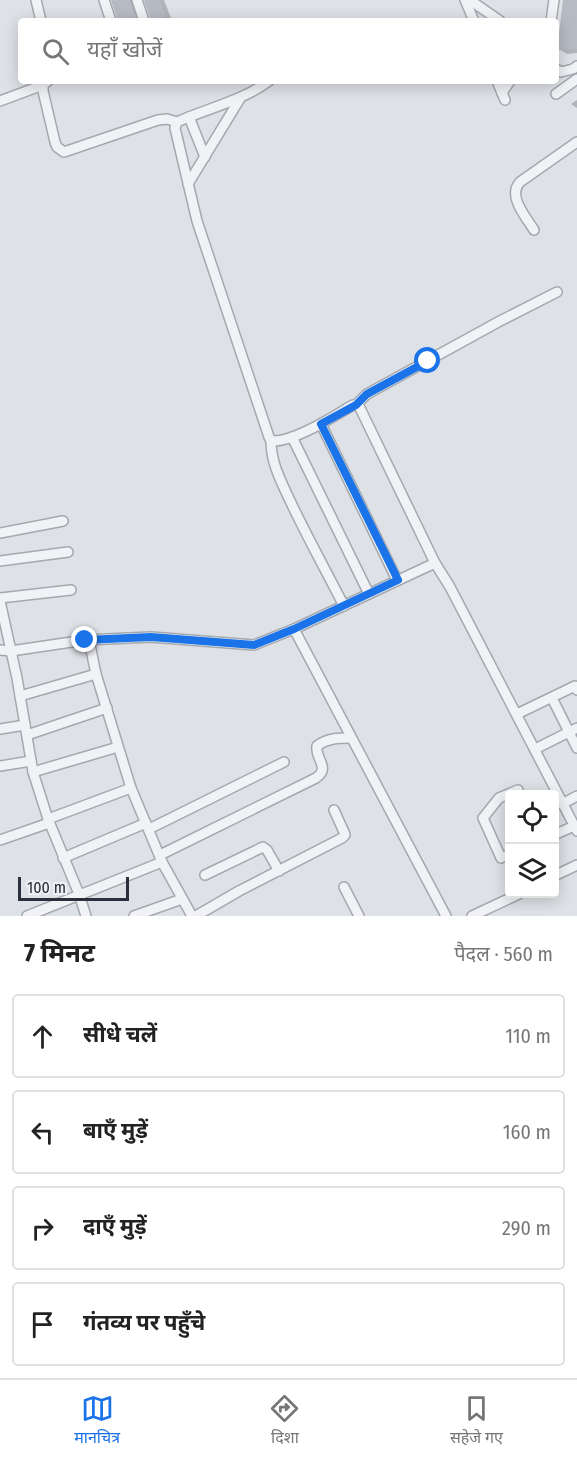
<!DOCTYPE html>
<html lang="hi">
<head>
<meta charset="utf-8">
<style>
  body { margin:0; font-family:"Fira Sans Condensed","Noto Sans Devanagari",sans-serif; background:#f2f2f2; color:#222 }
  .controls { position:absolute; right:18px; bottom:18px; display:grid; overflow:hidden; border-radius:6px; box-shadow:0 3px 15px #0003 }
  .controls button { width:54px; height:54px; display:grid; place-items:center; padding:0; border:0; border-bottom:2px solid #e0e0e0; background:#fff; color:#222; font:30px sans-serif }
  .scale { position:absolute; left:18px; bottom:15px; width:111px; box-sizing:border-box; padding-left:6px; border:3px solid #292f3b; border-top:0; font-size:16px; line-height:21px; white-space:nowrap; color:#292f3b; -webkit-text-stroke:4px #edf0f4; paint-order:stroke }
  .stop { position:absolute; width:18px; height:18px; margin:-14px; border:4px solid #1a73e8; border-radius:50%; background:#fff }
  .stop.end { background:#1a73e8; border-color:#fff; box-shadow:0 2px 6px #0008 }
  .list { margin:0; padding:0; list-style:none }
  h2 { display:flex; justify-content:space-between; align-items:center; height:78px; margin:0; padding:0 24px; font-size:26px }
  h2 small { font-size:20px; font-weight:400; color:#767676 }
  .list li { display:grid; grid-template-columns:39px 1fr auto; gap:18px; align-items:center; box-sizing:border-box; height:84px; margin:0 12px 12px; padding:0 12px; border:2px solid #e0e0e0; border-radius:6px }
  .list b { display:block; font-size:22px; white-space:nowrap }
  .list em { font-size:20px; font-style:normal; color:#767676 }
  .icon { flex:none; width:33px; height:33px; fill:none; stroke:currentColor; stroke-width:2; stroke-linecap:round; stroke-linejoin:round }
  .map { position:relative; flex:none; width:577px; height:916px; overflow:hidden }
  .search { position:absolute; background:#fff; box-shadow:0 3px 15px #0003; left:18px; right:18px; top:18px; height:66px; display:flex; align-items:center; gap:15px; box-sizing:border-box; padding:0 21px; border-radius:6px; color:#767676; font-size:22px }
  .sheet { height:462px; background:#fff }
  nav { display:flex; justify-content:space-around; align-items:center; box-sizing:border-box; height:84px; border-top:2px solid #e0e0e0; background:#fff; font-size:16px; color:#767676 }
  nav a { display:grid; justify-items:center; gap:3px }
  nav .on { color:#1a73e8 }
  .map>svg:first-child { display:block }
  .shadow { fill:#0003 }
  .building { fill:#b6bac2 }
  .lines { fill:none; stroke-linecap:round; stroke-linejoin:round }
  .minor-casing { stroke:#a4a8af; stroke-width:12 }
  .minor { stroke:#f0f2f5; stroke-width:9 }
  .route { stroke:#1a73e8; stroke-width:8 }
</style>
</head>
<body>
<div class="map">
<svg width="577" height="916" viewBox="0 0 577 916">
  <rect width="100%" height="100%" fill="#dee1e6"/>
  <!-- shadow -->
  <g class="shadow">
    <polygon points="113,0 138,0 143,21 118,21"/>
    <polygon points="145,0 164,0 172,21 153,21"/>
    <polygon points="564,0 577,0 577,53 567,54 559,49"/>
    <polygon points="577,100 577,108 571,104"/>
  </g>
  <!-- building -->
  <g class="building">
    <polygon points="111,0 130,0 137,21 118,21"/>
    <polygon points="144,0 159,0 167,21 151,21"/>
    <polygon points="563,0 577,0 577,49 557,50"/>
  </g>
  <g class="lines">
    <defs>
      <g id="minor">
        <polyline points="36,0 41,21"/>
        <polyline points="104,0 111,21"/>
        <polyline points="137,0 144,21"/>
        <polyline points="465,0 474,21"/>
        <polyline points="470,0 500,21"/>
        <polyline points="551,21 554,0"/>
        <polyline points="556,69 561,72 573,69 577,66"/>
        <polyline points="48,81 43,85 43,91 55,142 57,147 64,152 158,120 167,119 177,122"/>
        <path d="M269,81C242,101 208,108 177,122L175,128L197,221L269,437L271,441C293,443 334,416 353,405H356L359,406L435,563"/>
        <polyline points="497,81 505,100"/>
        <polyline points="502,93 510,81"/>
        <polyline points="556,94 577,79"/>
        <polyline points="0,101 43,85"/>
        <polyline points="189,117 205,157"/>
        <polyline points="188,184 241,97"/>
        <path d="M534,230C526,217 507,196 520,182L577,142"/>
        <polyline points="356,405 367,394 500,321 557,292"/>
        <polyline points="321,424 397,580"/>
        <polyline points="292,437 369,594"/>
        <path d="M271,441C271,465 283,485 293,507C309,540 327,573 344,606"/>
        <polyline points="0,533 63,521"/>
        <polyline points="0,561 68,552"/>
        <polyline points="0,598 71,590"/>
        <polyline points="0,601 17,678 33,772 48,819 79,894 86,916"/>
        <polyline points="294,629 446,916"/>
        <polyline points="89,640 96,674 131,788 162,862 192,916"/>
        <polyline points="0,650 11,651 85,640 151,637 254,645 294,629 435,563 450,587 577,831"/>
        <polyline points="20,696 96,674"/>
        <polyline points="552,698 577,748"/>
        <polyline points="517,714 575,686 577,690"/>
        <polyline points="0,729 25,725"/>
        <polyline points="27,735 107,708"/>
        <polyline points="535,749 577,728"/>
        <polyline points="0,766 31,761"/>
        <polyline points="33,772 118,747"/>
        <polyline points="562,804 577,796"/>
        <polyline points="48,819 131,788"/>
        <polyline points="149,829 284,762"/>
        <polyline points="554,835 574,826"/>
        <polyline points="0,840 49,823"/>
        <polyline points="510,854 501,858 483,818 499,798 518,790"/>
        <path d="M160,855L316,778C331,767 315,760 317,746C327,738 339,738 351,738"/>
        <polyline points="63,858 146,823"/>
        <polyline points="205,875 263,847 267,850 279,871"/>
        <polyline points="554,876 577,865"/>
        <polyline points="344,887 359,916"/>
        <polyline points="27,916 162,862"/>
        <polyline points="134,916 182,899"/>
        <polyline points="196,916 239,891 342,838 345,835 344,832 334,810"/>
        <polyline points="472,916 519,894"/>
      </g>
    </defs>
    <!-- minor casing -->
    <use href="#minor" class="minor-casing"/>
    <!-- minor -->
    <use href="#minor" class="minor"/>
  </g>
  <g class="lines">
    <!-- route -->
    <polyline class="route" points="85,640 151,637 254,645 294,629 398,580 321,424 356,405 367,394 428,361"/>
  </g>
</svg>
<div class="controls">
<button><svg class="icon" aria-label="locate" viewBox="0 0 24 24"><circle cx="12" cy="12" r="6"/><path d="M12 2v4M12 18v4M2 12h4M18 12h4"/></svg></button>
<button><svg class="icon" aria-label="layers" viewBox="0 0 24 24"><path d="M12 4l9 5-9 5-9-5zM3 14l9 5 9-5"/></svg></button>
</div>
<div class="scale">100 m</div>
<div class="stop" style="left:428px;top:361px"></div>
<div class="stop end" style="left:85px;top:640px"></div>
<div class="search"><svg class="icon" aria-label="search" viewBox="0 0 24 24"><circle cx="10" cy="10" r="6"/><path d="M15 15l6 6"/></svg>यहाँ खोजें</div>
</div>
<section class="sheet">
<h2>7 मिनट<small>पैदल · 560 m</small></h2>
<ul class="list">
<li><svg class="icon" aria-label="ahead" viewBox="0 0 24 24"><path d="M12 20V5M6 11l6-6 6 6"/></svg><div><b>सीधे चलें</b></div><em>110 m</em></li>
<li><svg class="icon" aria-label="left" viewBox="0 0 24 24"><path d="M17 20v-9H6M10 6l-5 5 5 5"/></svg><div><b>बाएँ मुड़ें</b></div><em>160 m</em></li>
<li><svg class="icon" aria-label="right" viewBox="0 0 24 24"><path d="M7 20v-9h11M14 6l5 5-5 5"/></svg><div><b>दाएँ मुड़ें</b></div><em>290 m</em></li>
<li><svg class="icon" aria-label="arrive" viewBox="0 0 24 24"><path d="M6 21V4h12l-3 4 3 4H6"/></svg><div><b>गंतव्य पर पहुँचे</b></div></li>
</ul>
</section>
<nav>
<a class="on"><svg class="icon" aria-label="map" viewBox="0 0 24 24"><path d="M3 6l6-2 6 2 6-2v14l-6 2-6-2-6 2zM9 4v14M15 6v14"/></svg>मानचित्र</a>
<a><svg class="icon" aria-label="directions" viewBox="0 0 24 24"><path d="M12 3l9 9-9 9-9-9zM9 14v-3h6M13 9l2 2-2 2"/></svg>दिशा</a>
<a><svg class="icon" aria-label="saved" viewBox="0 0 24 24"><path d="M7 4h10v16l-5-4-5 4z"/></svg>सहेजे गए</a>
</nav>
</body>
</html>
